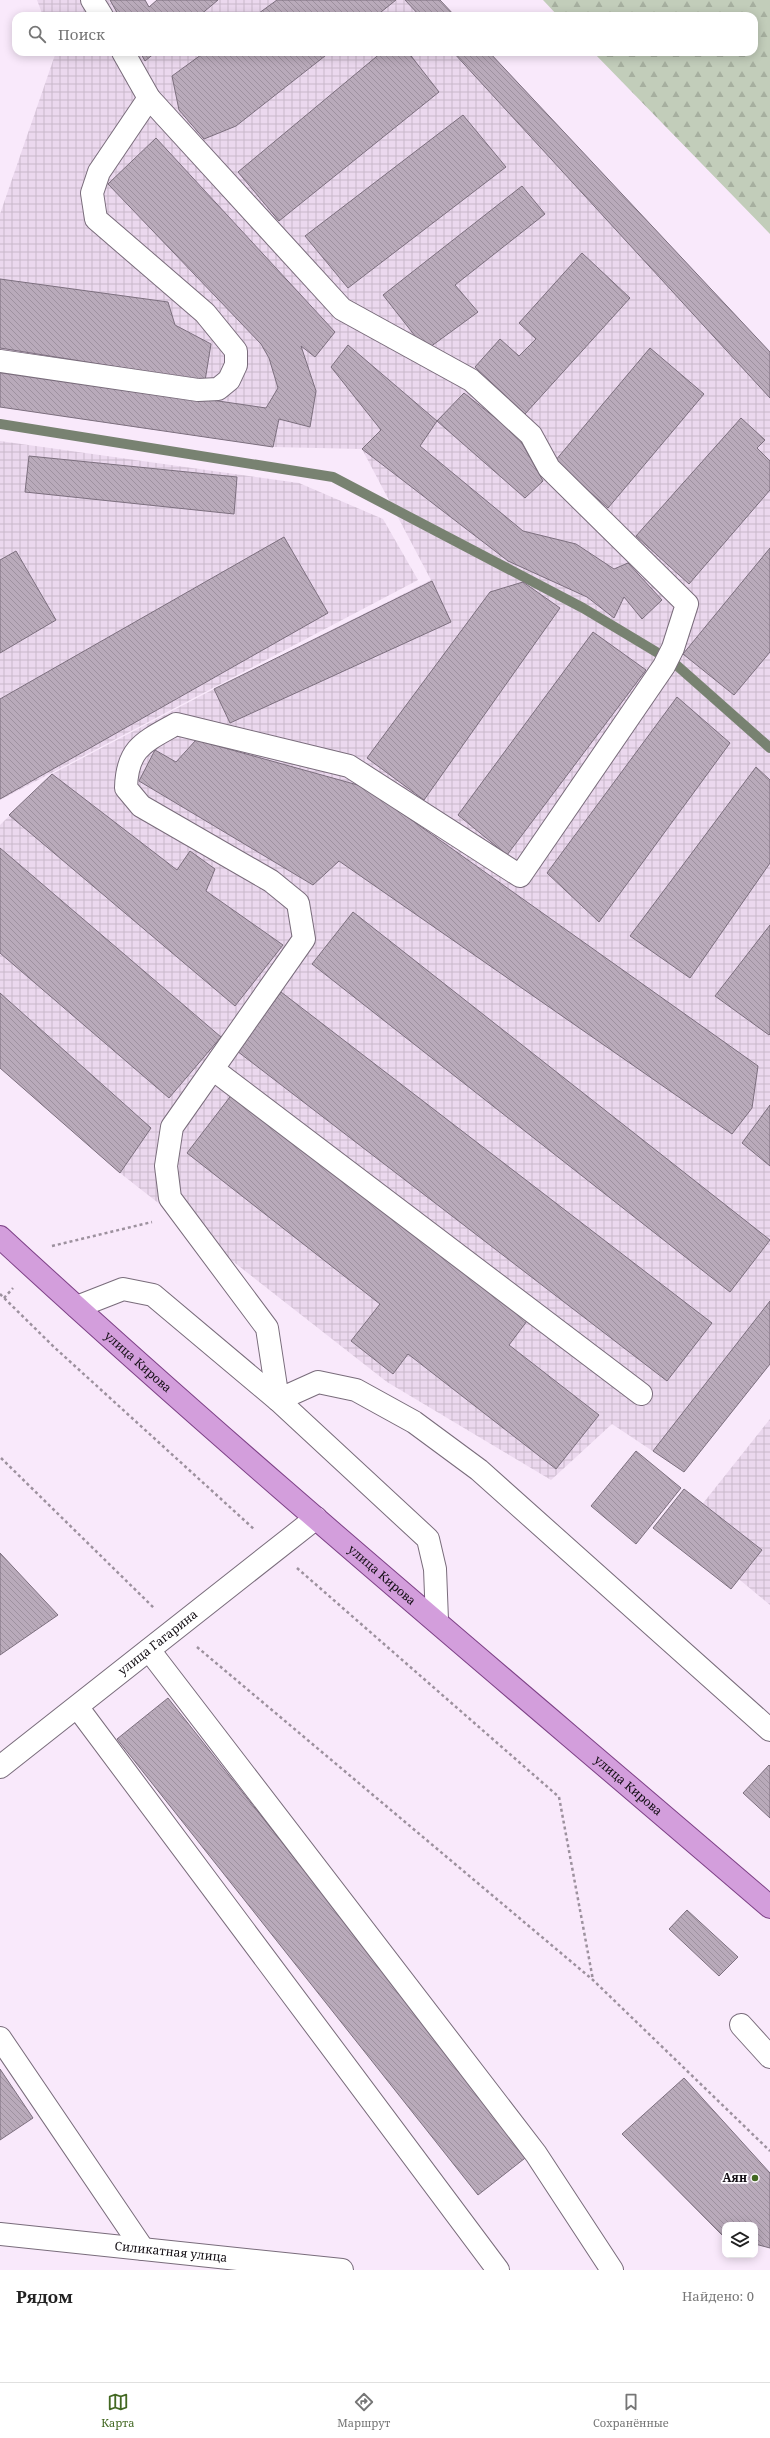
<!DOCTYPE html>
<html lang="ru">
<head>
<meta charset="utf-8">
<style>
  body { margin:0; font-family:"Noto Serif",serif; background:#f6f6f6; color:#222 }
  .controls { position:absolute; right:12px; bottom:12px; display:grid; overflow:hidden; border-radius:8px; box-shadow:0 2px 10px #0003 }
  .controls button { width:36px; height:36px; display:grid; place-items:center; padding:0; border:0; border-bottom:1px solid #e0e0e0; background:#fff; color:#222; font:20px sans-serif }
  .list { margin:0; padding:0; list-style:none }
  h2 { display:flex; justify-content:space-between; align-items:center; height:52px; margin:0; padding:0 16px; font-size:17px }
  h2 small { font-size:13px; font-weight:400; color:#767676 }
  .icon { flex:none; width:22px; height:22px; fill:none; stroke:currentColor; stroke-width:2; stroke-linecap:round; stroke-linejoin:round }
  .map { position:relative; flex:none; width:770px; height:2270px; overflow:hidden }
  .search { position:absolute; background:#fff; box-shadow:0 2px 10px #0003; left:12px; right:12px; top:12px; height:44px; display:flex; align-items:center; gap:10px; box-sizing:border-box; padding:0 14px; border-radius:12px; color:#767676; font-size:15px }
  .sheet { height:112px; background:#fff }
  nav { display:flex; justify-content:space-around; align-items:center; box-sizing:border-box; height:56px; border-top:1px solid #e0e0e0; background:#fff; font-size:11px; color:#767676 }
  nav a { display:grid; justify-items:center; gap:2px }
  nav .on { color:#436822 }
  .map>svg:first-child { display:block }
  .industrial { fill:url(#industrial-grid) }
  .forest { fill:url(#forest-firs) }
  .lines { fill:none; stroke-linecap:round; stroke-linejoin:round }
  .stream { stroke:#788271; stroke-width:10 }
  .building { fill:url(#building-back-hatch); stroke:#7c6f7e }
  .minor-casing { stroke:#796c7b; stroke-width:24 }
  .major-casing { stroke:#7d4186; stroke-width:24 }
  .path { stroke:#9d919e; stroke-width:2.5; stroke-dasharray:3 3; stroke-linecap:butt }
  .minor { stroke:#fff; stroke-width:22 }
  .major { stroke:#d39edc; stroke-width:22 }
  .poi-dot { fill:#436822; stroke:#fefbff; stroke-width:1.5 }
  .labels { text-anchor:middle; stroke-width:3.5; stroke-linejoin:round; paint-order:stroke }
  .street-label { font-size:12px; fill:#130e14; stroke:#fefbff }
  .poi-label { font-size:12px; font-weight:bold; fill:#130e14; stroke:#fefbff; text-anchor:end }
</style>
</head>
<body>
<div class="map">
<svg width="770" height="2270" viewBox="0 0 770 2270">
  <defs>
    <pattern id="industrial-grid" width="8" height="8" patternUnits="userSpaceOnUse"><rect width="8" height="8" fill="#ebd8ee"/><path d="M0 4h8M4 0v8" fill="none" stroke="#c9b8cb"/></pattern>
    <pattern id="forest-firs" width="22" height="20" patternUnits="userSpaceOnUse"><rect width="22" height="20" fill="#c2cdba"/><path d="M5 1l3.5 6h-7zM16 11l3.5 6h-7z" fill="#a6af9f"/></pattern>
    <pattern id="building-back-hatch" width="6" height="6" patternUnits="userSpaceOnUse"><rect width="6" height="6" fill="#b9aaba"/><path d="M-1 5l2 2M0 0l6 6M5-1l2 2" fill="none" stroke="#9e919f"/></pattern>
  </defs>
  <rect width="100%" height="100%" fill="#f9e9fb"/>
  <!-- industrial -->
  <g class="industrial">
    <polygon points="37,0 145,0 149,7 157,0 440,0 455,16 43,16"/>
    <polygon points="56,52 489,52 770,352 770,1364 684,1472 612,1424 551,1480 387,1382 120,1173 0,1068 0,825 52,774 214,689 431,580 362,449 273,447 0,407 0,214"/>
    <polygon points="0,441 299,483 383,519 418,580 0,800"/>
    <polygon points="770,1419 770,1605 681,1531"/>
  </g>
  <!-- forest -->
  <polygon class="forest" points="543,0 770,0 770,234 593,52 754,52 754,16 558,16"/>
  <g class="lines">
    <!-- stream -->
    <polyline class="stream" points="0,424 333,477 583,608 673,662 770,748"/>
  </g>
  <!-- building -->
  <g class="building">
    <polygon points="110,0 145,0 149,7 157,0 218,0 199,16 119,16"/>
    <polygon points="277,0 396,0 376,16 255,16"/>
    <polygon points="405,0 440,0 455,16 420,16"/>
    <polygon points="140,52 156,52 145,61"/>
    <polygon points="205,52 330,52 236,126 204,139 179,110 172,76"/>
    <polygon points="382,52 408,52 439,92 279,221 238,172"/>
    <polygon points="453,52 489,52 770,352 770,398"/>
    <polygon points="463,115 506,167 348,288 305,236"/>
    <polygon points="156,138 335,332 315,357 301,346 316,391 310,427 279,419 273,447 0,407 0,369 266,408 278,388 269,358 261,344 108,184"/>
    <polygon points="522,186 545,214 455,285 478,312 426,350 383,295"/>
    <polygon points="582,253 630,298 525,414 475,367 500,339 519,356 536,339 519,323"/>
    <polygon points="0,279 168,302 175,325 211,344 205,381 0,348"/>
    <polygon points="348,345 437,421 420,446 523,531 576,544 614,569 628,563 662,600 642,619 624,597 614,618 587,597 508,561 362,449 381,430 331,367"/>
    <polygon points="650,348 704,394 608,508 555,461"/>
    <polygon points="464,393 518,436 543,481 525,498 437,421"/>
    <polygon points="741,418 765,440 757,448 770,461 770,490 689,584 636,536"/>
    <polygon points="29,456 237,477 234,514 25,492"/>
    <polygon points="284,537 328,613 0,799 0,699"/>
    <polygon points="770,548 770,652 734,695 683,654"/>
    <polygon points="16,551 56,620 0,653 0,560"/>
    <polygon points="432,581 451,622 230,723 214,689"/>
    <polygon points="523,582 560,608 424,800 367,758 490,592"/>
    <polygon points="593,632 646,670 507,855 458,815"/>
    <polygon points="677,697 730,743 599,922 547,873"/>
    <polygon points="196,740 365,787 758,1066 752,1108 732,1134 339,861 313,885 139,781 155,750 176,762"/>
    <polygon points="756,767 770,780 770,863 690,978 630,936"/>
    <polygon points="52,774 177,870 190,851 215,869 206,891 283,945 235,1006 9,815"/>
    <polygon points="0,848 221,1037 169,1098 0,953"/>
    <polygon points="353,912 770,1240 730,1292 312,964"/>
    <polygon points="770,925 770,1034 769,1035 715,996"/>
    <polygon points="281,992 712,1323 667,1381 237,1051"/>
    <polygon points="0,993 151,1128 120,1173 0,1068"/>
    <polygon points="233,1093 527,1321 509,1345 599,1415 556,1469 408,1354 393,1374 351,1341 380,1304 187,1153"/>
    <polygon points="770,1105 770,1166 742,1143"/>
    <polygon points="770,1301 770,1364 684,1472 653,1451"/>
    <polygon points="636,1451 681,1488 636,1544 591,1506"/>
    <polygon points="684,1489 762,1550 731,1589 653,1528"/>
    <polygon points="0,1553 58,1615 0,1655"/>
    <polygon points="168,1698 529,2155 478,2195 117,1739"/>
    <polygon points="769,1765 770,1766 770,1818 743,1793"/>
    <polygon points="687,1910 738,1957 719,1976 669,1929"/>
    <polygon points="0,2069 33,2118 0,2140"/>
    <polygon points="684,2078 770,2173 770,2248 755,2244 755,2225 725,2225 723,2236 622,2134"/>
  </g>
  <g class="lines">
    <defs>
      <g id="minor">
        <polyline points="92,0 102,16"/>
        <path d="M123,52L149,98L342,309L471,380L531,435L549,468L687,604L673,648L664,666L520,876L349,766L176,724C144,742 127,748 126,788L141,806L271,881L298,903L304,939L172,1127L166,1166L170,1198L267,1328L278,1400L318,1382L356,1390L414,1422L479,1470L770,1730"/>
        <polyline points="0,361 198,390 218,389 229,380 236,365 236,351 205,313 96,219 92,193 99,172 149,98"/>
        <polyline points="214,1070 641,1394"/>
        <polyline points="77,1307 123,1289 153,1295 278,1400 428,1539 435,1569 437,1620"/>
        <polyline points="149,1650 536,2154 612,2270"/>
        <polyline points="78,1708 498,2270"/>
        <path id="s1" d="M0,1767L316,1518"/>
        <polyline points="741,2025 770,2057"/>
        <polyline points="0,2038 143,2249"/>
        <path id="s2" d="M0,2234L342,2270"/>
      </g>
      <g id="major">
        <path id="s3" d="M0,1237C250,1468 512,1685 770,1907"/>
      </g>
    </defs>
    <!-- minor casing -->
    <use href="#minor" class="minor-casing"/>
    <!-- major casing -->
    <use href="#major" class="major-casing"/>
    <!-- path -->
    <g class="path">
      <polyline points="52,1246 152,1222"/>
      <polyline points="0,1294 54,1347 255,1530"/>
      <polyline points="4,1298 13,1288"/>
      <polyline points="1,1458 155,1609"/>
      <polyline points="297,1568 559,1797 593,1980"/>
      <polyline points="197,1647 593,1980 770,2151"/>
    </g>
    <!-- minor -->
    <use href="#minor" class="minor"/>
    <!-- major -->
    <use href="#major" class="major"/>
  </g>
  <!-- markers -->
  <circle class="poi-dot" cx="755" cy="2178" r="4"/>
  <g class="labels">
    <!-- street labels -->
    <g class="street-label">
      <text dy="4" stroke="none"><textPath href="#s3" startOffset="186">улица Кирова</textPath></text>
      <text dy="4" stroke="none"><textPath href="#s3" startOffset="510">улица Кирова</textPath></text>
      <text dy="4" stroke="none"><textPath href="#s1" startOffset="201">улица Гагарина</textPath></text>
      <text dy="4" stroke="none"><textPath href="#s3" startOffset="834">улица Кирова</textPath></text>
      <text dy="4" stroke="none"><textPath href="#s2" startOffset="172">Силикатная улица</textPath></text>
    </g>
    <!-- poi labels -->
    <g class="poi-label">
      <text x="747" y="2182">Аян</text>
    </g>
  </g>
</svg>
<div class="controls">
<button><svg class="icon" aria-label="layers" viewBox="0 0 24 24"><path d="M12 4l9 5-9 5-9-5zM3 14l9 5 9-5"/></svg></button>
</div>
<div class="search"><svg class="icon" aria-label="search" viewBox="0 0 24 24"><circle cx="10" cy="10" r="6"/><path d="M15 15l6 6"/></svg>Поиск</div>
</div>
<section class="sheet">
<h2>Рядом<small>Найдено: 0</small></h2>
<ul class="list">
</ul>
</section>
<nav>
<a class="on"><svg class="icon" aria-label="map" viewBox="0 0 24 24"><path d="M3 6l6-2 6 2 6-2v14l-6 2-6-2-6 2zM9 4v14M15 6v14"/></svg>Карта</a>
<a><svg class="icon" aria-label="directions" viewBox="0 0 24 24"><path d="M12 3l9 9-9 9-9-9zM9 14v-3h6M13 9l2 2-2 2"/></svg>Маршрут</a>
<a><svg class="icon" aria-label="saved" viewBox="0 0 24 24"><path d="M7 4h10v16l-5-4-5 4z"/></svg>Сохранённые</a>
</nav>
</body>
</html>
